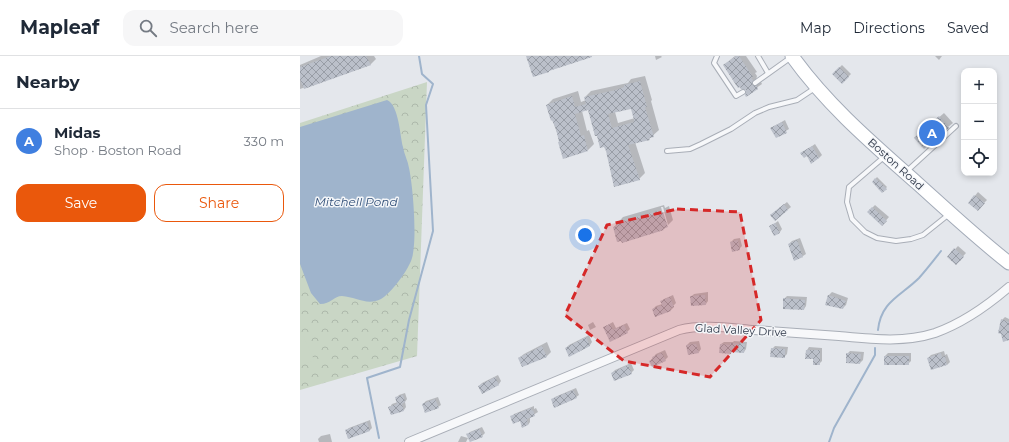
<!DOCTYPE html>
<html lang="en">
<head>
<meta charset="utf-8">
<style>
  body { margin:0; font-family:Montserrat,sans-serif; background:#f6f6f7; color:#1f2937 }
  .controls { position:absolute; right:12px; top:12px; display:grid; overflow:hidden; border-radius:8px; box-shadow:0 2px 6px #0003 }
  .controls button { width:36px; height:36px; display:grid; place-items:center; padding:0; border:0; border-bottom:1px solid #e0e1e3; background:#fff; color:#1f2937; font:20px sans-serif }
  .you { position:absolute; left:285px; top:179px; width:14px; height:14px; margin:-10px; border:3px solid #fff; border-radius:50%; background:#1a73e8; box-shadow:0 0 0 6px #1a73e833 }
  .badge { display:grid; place-items:center; width:26px; height:26px; border-radius:50%; background:#ea580c; color:#fff; font-size:13px; font-weight:700 }
  .pin { position:absolute; translate:-50% -50%; border:2px solid #fff; box-shadow:0 1px 4px #0006 }
  .list { margin:0; padding:0; list-style:none }
  h2 { display:flex; justify-content:space-between; align-items:center; height:52px; margin:0; padding:0 16px; font-size:17px }
  h2 small { font-size:13px; font-weight:400; color:#747a83 }
  .list li { display:grid; grid-template-columns:26px 1fr auto; gap:12px; align-items:center; box-sizing:border-box; height:64px; padding:0 16px; border-top:1px solid #e0e1e3 }
  .list b { display:block; font-size:15px; white-space:nowrap }
  .list p { margin:0; font-size:13px; white-space:nowrap; color:#747a83 }
  .list em { font-size:13px; font-style:normal; color:#747a83 }
  .actions { display:flex; gap:8px; padding:12px 16px }
  .actions a { flex:1; padding:9px 0; border:1px solid #ea580c; border-radius:12px; text-align:center; font-size:14px; color:#ea580c }
  .actions .main { background:#ea580c; color:#fff }
  .icon { flex:none; width:22px; height:22px; fill:none; stroke:currentColor; stroke-width:2; stroke-linecap:round; stroke-linejoin:round }
  .map { position:relative; flex:none; width:709px; height:386px; overflow:hidden }
  header { display:flex; align-items:center; gap:24px; box-sizing:border-box; height:56px; padding:0 20px; background:#fff; border-bottom:1px solid #e0e1e3 }
  header strong { font-size:19px }
  nav { display:flex; gap:22px; margin-inline-start:auto; font-size:14px }
  .search { width:280px; height:36px; background:#f6f6f7; display:flex; align-items:center; gap:10px; box-sizing:border-box; padding:0 14px; border-radius:12px; color:#747a83; font-size:15px }
  main { display:flex }
  aside { flex:1; background:#fff }
  .map>svg:first-child { display:block }
  .park { fill:url(#park-crowns) }
  .pitch { fill:#c9d6c5 }
  .water { fill:#9fb4cc }
  .shadow { fill:#0003; fill-rule:evenodd }
  .lines { fill:none; stroke-linecap:round; stroke-linejoin:round }
  .stream { stroke:#9fb4cc; stroke-width:2 }
  .building { fill:url(#building-cross-hatch); fill-rule:evenodd }
  .service-casing { stroke:#a9aeb7; stroke-width:6 }
  .minor-casing { stroke:#a9aeb7; stroke-width:10 }
  .primary-casing { stroke:#a3abb8; stroke-width:15 }
  .service { stroke:#f7f8fa; stroke-width:4 }
  .minor { stroke:#f7f8fa; stroke-width:8 }
  .primary { stroke:#fff; stroke-width:13 }
  .marked { fill:#d62828; fill-opacity:0.2; stroke:#d62828; stroke-width:3; stroke-dasharray:8 5; stroke-linejoin:round }
  .labels { text-anchor:middle; stroke-width:3; stroke-linejoin:round; paint-order:stroke }
  .street-label { font-size:11px; fill:#2b3445; stroke:#f4f6f9 }
  .water-label { font-size:12px; font-style:italic; fill:#34527a; stroke:#f4f6f9 }
</style>
</head>
<body>
<header>
<strong>Mapleaf</strong>
<div class="search"><svg class="icon" aria-label="search" viewBox="0 0 24 24"><circle cx="10" cy="10" r="6"/><path d="M15 15l6 6"/></svg>Search here</div>
<nav><a>Map</a><a>Directions</a><a>Saved</a></nav>
</header>
<main>
<aside>
<h2>Nearby<small></small></h2>
<ul class="list">
<li><span class="badge" style="background:#3f7fe0">A</span><div><b>Midas</b><p>Shop · Boston Road</p></div><em>330 m</em></li>
</ul>
<div class="actions"><a class="main">Save</a><a>Share</a></div>
</aside>
<div class="map">
<svg width="709" height="386" viewBox="0 0 709 386">
  <defs>
    <pattern id="park-crowns" width="20" height="18" patternUnits="userSpaceOnUse"><rect width="20" height="18" fill="#c9d6c5"/><path d="M2 6a3 3 0 1 1 6 0M12 15a3 3 0 1 1 6 0" fill="none" stroke="#adb8ab"/></pattern>
    <pattern id="building-cross-hatch" width="8" height="8" patternUnits="userSpaceOnUse"><rect width="8" height="8" fill="#bbc0ca"/><path d="M0 0l8 8M0 8l8-8" fill="none" stroke="#989da6"/></pattern>
  </defs>
  <rect width="100%" height="100%" fill="#e4e7ec"/>
  <!-- park -->
  <polygon class="park" points="127,26 117,300 0,334 0,67"/>
  <!-- pitch -->
  <polygon class="pitch" points="0,276 4,281 14,304 0,310"/>
  <!-- water -->
  <path class="water" d="M87,44C99,49 100,80 103,91C104,98 108,105 109,112C113,130 118,189 111,205C106,217 91,237 81,243C67,250 56,241 42,240C34,240 31,248 20,248L11,237L0,208V71Z"/>
  <!-- shadow -->
  <g class="shadow">
    <polygon points="21,0 74,0 76,3 70,9 0,33 0,9"/>
    <polygon points="355,0 361,0 362,1 356,4"/>
    <polygon points="435,0 446,0 457,16 455,17 457,20 456,24 461,26 462,28 446,39 447,33 424,9"/>
    <polygon points="635,0 642,0 639,4"/>
    <polygon points="542,9 551,18 542,27 533,18"/>
    <path d="M345,20L352,44L351,45L359,74L349,83L335,86L345,117L339,123L307,95L289,53L282,55L287,75L289,74L294,88L288,94L260,85L247,49L253,43L278,35L281,46L286,44L285,41L291,35L323,28L328,27L331,23ZM332,52L335,62L318,67L315,56Z"/>
    <polygon points="644,57 653,67 648,71 620,78"/>
    <polygon points="485,64 489,73 476,81 471,72"/>
    <polygon points="515,88 522,99 519,102 502,97"/>
    <polygon points="577,121 587,131 582,136 573,126"/>
    <polygon points="678,136 687,144 680,151 669,147"/>
    <polygon points="487,146 491,151 475,164 471,159"/>
    <polygon points="364,149 365,152 369,150 373,164 368,169 363,151 361,151 366,170 368,170 363,173 314,171 323,161"/>
    <polygon points="575,149 589,161 582,169 568,156"/>
    <polygon points="478,165 482,173 480,176 470,171"/>
    <polygon points="440,182 442,190 439,193 431,186 434,183"/>
    <polygon points="500,182 506,198 503,200 494,204 489,188 492,185"/>
    <polygon points="658,190 666,197 656,208 648,201"/>
    <polygon points="408,236 408,245 406,248 391,241 394,238"/>
    <polygon points="532,236 548,242 546,249 543,252 526,248 529,239"/>
    <polygon points="373,239 376,247 373,250 374,251 371,254 355,260 353,253 356,250 362,248 362,245 364,243"/>
    <polygon points="487,240 507,241 506,250 504,253 484,243"/>
    <polygon points="705,261 709,263 709,283 702,264"/>
    <polygon points="293,266 296,271 290,274 288,269"/>
    <polygon points="313,266 316,272 327,267 330,273 327,276 310,284 304,271"/>
    <polygon points="289,279 292,286 290,289 266,292 269,289"/>
    <polygon points="399,285 401,293 399,296 387,289 390,286"/>
    <polygon points="434,285 447,286 446,293 444,296 433,295 430,297 421,288 424,286 433,286"/>
    <polygon points="247,286 251,296 247,300 223,310 219,302 224,298"/>
    <polygon points="475,290 488,291 487,298 484,301 472,293"/>
    <polygon points="509,291 522,292 522,305 519,308 507,294"/>
    <polygon points="365,294 368,301 365,304 350,305 356,298"/>
    <polygon points="550,295 564,296 563,304 560,307 547,298"/>
    <polygon points="644,295 645,299 647,298 650,306 647,309 628,302 631,299"/>
    <polygon points="588,297 611,297 611,305 608,308 585,300"/>
    <polygon points="331,307 334,314 331,317 312,317 315,314"/>
    <polygon points="198,319 201,325 199,328 182,336 179,330 182,327"/>
    <polygon points="276,332 279,339 276,341 252,344 255,341"/>
    <polygon points="105,337 107,343 105,346 106,351 104,354 92,358 90,351 92,348 98,346 96,342 99,339"/>
    <polygon points="138,341 141,349 138,351 123,348 126,345"/>
    <polygon points="234,350 234,353 236,352 238,356 230,361 230,366 228,369 212,361 214,358"/>
    <polygon points="70,364 72,372 70,374 46,374 49,372"/>
    <polygon points="182,371 185,377 182,380 168,378 170,376"/>
    <polygon points="30,378 32,386 19,386 18,383 21,380"/>
    <polygon points="161,380 168,382 166,386 158,386"/>
  </g>
  <g class="lines">
    <!-- stream -->
    <g class="stream">
      <path d="M578,274C581,245 601,240 619,222C627,213 634,204 641,195"/>
      <polyline points="79,382 67,322 100,311 109,264 133,175 126,49 133,28 122,18 119,0"/>
      <polyline points="529,386 534,372 575,299 575,292"/>
    </g>
  </g>
  <!-- building -->
  <g class="building">
    <polygon points="31,0 66,0 71,9 4,33 0,23 0,11"/>
    <polygon points="226,0 292,0 292,1 249,15 249,16 233,21"/>
    <polygon points="436,0 439,0 453,21 451,22 453,24 452,29 457,30 458,33 446,41 445,39 446,36 446,34 441,33 440,31 438,32 423,9"/>
    <polygon points="539,11 549,21 542,28 532,18"/>
    <path d="M340,25L347,51H345L354,81L349,82L350,84L328,89L340,124L314,131L306,95L304,91L300,92L297,80H295L288,54L275,58L281,80L284,79L288,95L263,103L258,86H259L256,73L252,64L251,65L246,49L272,40L275,51L286,48L284,41L316,34L324,31V29ZM331,53L334,64V66L312,72L308,58Z"/>
    <polygon points="639,60 649,72 624,93 614,82"/>
    <polygon points="482,66 487,77 476,82 470,72"/>
    <polygon points="512,90 519,102 511,108 507,100 504,102 500,97"/>
    <polygon points="575,122 587,133 582,137 572,126"/>
    <polygon points="674,139 685,147 678,155 668,147"/>
    <polygon points="484,148 488,154 475,165 470,159"/>
    <polygon points="572,151 587,165 582,170 567,156"/>
    <polygon points="358,155 359,157 363,156 368,171 363,173 364,174 322,187 321,185 317,186 313,171 317,170 316,167"/>
    <polygon points="475,167 480,177 474,180 469,170"/>
    <polygon points="438,184 440,194 432,196 430,186"/>
    <polygon points="497,184 503,201 494,205 488,188"/>
    <polygon points="654,192 664,201 656,209 647,201"/>
    <polygon points="405,239 406,249 391,250 390,240"/>
    <polygon points="528,239 546,245 543,253 525,249"/>
    <polygon points="370,241 374,251 370,252 371,255 355,261 352,253 362,249 360,245"/>
    <polygon points="483,242 505,244 504,254 483,253"/>
    <polygon points="701,263 709,266 709,284 703,286 701,278 698,277"/>
    <polygon points="310,268 313,274 324,269 328,277 310,286 303,271"/>
    <polygon points="286,281 290,290 269,301 265,292"/>
    <polygon points="430,287 445,288 444,297 431,296 431,298 419,297 420,288 430,289"/>
    <polygon points="396,288 399,297 388,299 386,289"/>
    <polygon points="242,290 247,301 222,311 218,302"/>
    <polygon points="471,292 485,293 485,302 470,301"/>
    <polygon points="506,294 520,294 520,309 513,309 513,303 505,303"/>
    <polygon points="362,297 366,305 352,311 349,305 353,303 352,301"/>
    <polygon points="546,297 561,298 560,308 546,307"/>
    <polygon points="641,297 642,301 645,300 647,309 631,314 627,302"/>
    <rect x="584" y="300" width="25" height="9"/>
    <polygon points="328,309 332,318 314,325 311,317"/>
    <polygon points="195,321 199,329 182,338 178,330"/>
    <polygon points="273,334 277,342 254,352 251,343"/>
    <polygon points="103,339 105,346 102,348 104,355 91,359 88,351 97,348 95,341"/>
    <polygon points="135,343 139,352 125,357 122,348"/>
    <polygon points="231,352 232,355 233,354 235,360 227,363 228,369 222,372 220,365 213,368 210,360"/>
    <polygon points="67,366 70,375 48,383 45,374"/>
    <polygon points="179,373 183,381 170,386 166,378"/>
  </g>
  <g class="lines">
    <defs>
      <g id="service">
        <polyline points="417,0 414,7 436,40 443,36"/>
        <polyline points="458,0 468,17"/>
        <polyline points="455,27 490,2"/>
        <polyline points="367,95 390,93 401,88 431,73 455,57 469,51 497,44 515,32"/>
        <polyline points="584,101 549,131 547,146 552,163 565,176 577,182 596,185 611,183 623,179 648,159"/>
        <polyline points="607,115 656,70"/>
      </g>
      <path id="minor" d="M109,386L379,274C403,268 429,272 454,274C482,276 511,278 539,280C571,283 604,287 635,277C663,267 687,250 709,231"/>
      <path id="primary" d="M492,0C527,49 573,88 617,127C647,154 677,182 709,207"/>
    </defs>
    <!-- service casing -->
    <use href="#service" class="service-casing"/>
    <!-- minor casing -->
    <use href="#minor" class="minor-casing"/>
    <!-- primary casing -->
    <use href="#primary" class="primary-casing"/>
    <!-- service -->
    <use href="#service" class="service"/>
    <!-- minor -->
    <use href="#minor" class="minor"/>
    <!-- primary -->
    <use href="#primary" class="primary"/>
  </g>
  <!-- marked area -->
  <path class="marked" d="M377,153L440,156L461,264L410,321L324,305L265,259L307,169Z"/>
  <g class="labels">
    <!-- street labels -->
    <g class="street-label">
      <text transform="translate(596 108) rotate(42)" y="4">Boston Road</text>
      <text transform="translate(441 274) rotate(3)" y="4">Glad Valley Drive</text>
    </g>
    <!-- water labels -->
    <g class="water-label">
      <text x="56" y="150">Mitchell Pond</text>
    </g>
  </g>
</svg>
<div class="controls">
<button>+</button>
<button>−</button>
<button><svg class="icon" aria-label="locate" viewBox="0 0 24 24"><circle cx="12" cy="12" r="6"/><path d="M12 2v4M12 18v4M2 12h4M18 12h4"/></svg></button>
</div>
<div class="you"></div>
<div class="pin badge" style="left:632px;top:77px;background:#3f7fe0">A</div>
</div>
</main>
</body>
</html>
